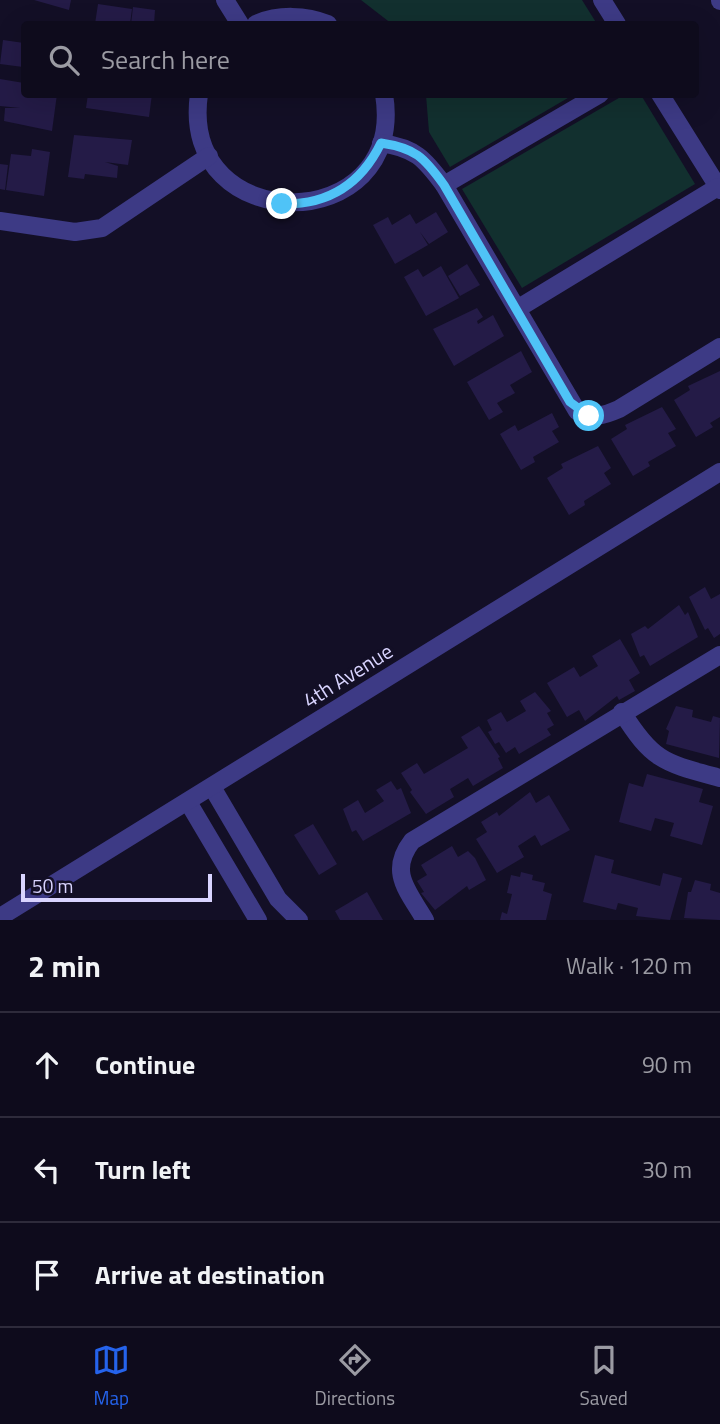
<!DOCTYPE html>
<html lang="en">
<head>
<meta charset="utf-8">
<style>
  body { margin:0; font-family:"Titillium Web",sans-serif; background:#171425; color:#f1f3f6 }
  .scale { position:absolute; left:21px; bottom:18px; width:191px; box-sizing:border-box; padding-left:7px; border:4px solid #d9d4ff; border-top:0; font-size:19px; line-height:24px; white-space:nowrap; color:#d9d4ff; -webkit-text-stroke:5px #130f26; paint-order:stroke }
  .stop { position:absolute; width:21px; height:21px; margin:-16px; border:5px solid #4fc3f7; border-radius:50%; background:#fff }
  .stop.end { background:#4fc3f7; border-color:#fff; box-shadow:0 2px 7px #0008 }
  .list { margin:0; padding:0; list-style:none }
  h2 { display:flex; justify-content:space-between; align-items:center; height:91px; margin:0; padding:0 28px; font-size:30px }
  h2 small { font-size:23px; font-weight:400; color:#9b9ba3 }
  .list li { display:grid; grid-template-columns:46px 1fr auto; gap:21px; align-items:center; box-sizing:border-box; height:105px; padding:0 28px; border-top:2px solid #2e2b3b }
  .list b { display:block; font-size:26px; white-space:nowrap }
  .list em { font-size:23px; font-style:normal; color:#9b9ba3 }
  .icon { flex:none; width:38px; height:38px; fill:none; stroke:currentColor; stroke-width:2; stroke-linecap:round; stroke-linejoin:round }
  .map { position:relative; flex:none; width:720px; height:920px; overflow:hidden }
  .search { position:absolute; background:#0e0b1c; box-shadow:0 7px 28px #0002; left:21px; right:21px; top:21px; height:77px; display:flex; align-items:center; gap:18px; box-sizing:border-box; padding:0 24px; border-radius:7px; color:#9b9ba3; font-size:26px }
  .sheet { height:406px; background:#0e0b1c }
  nav { display:flex; justify-content:space-around; align-items:center; box-sizing:border-box; height:98px; border-top:2px solid #2e2b3b; background:#0e0b1c; font-size:19px; color:#9b9ba3 }
  nav a { display:grid; justify-items:center; gap:4px }
  nav .on { color:#2563eb }
  .map>svg:first-child { display:block }
  .green { fill:#12302f }
  .building { fill:#241b47 }
  .lines { fill:none; stroke-linecap:round; stroke-linejoin:round }
  .minor { stroke:#3d3a85; stroke-width:18 }
  .route { stroke:#4fc3f7; stroke-width:9 }
  .labels { text-anchor:middle; stroke-width:6; stroke-linejoin:round; paint-order:stroke }
  .street-label { font-size:21px; fill:#d9d4ff; stroke:#130f26 }
</style>
</head>
<body>
<div class="map">
<svg width="720" height="920" viewBox="0 0 720 920">
  <rect width="100%" height="100%" fill="#130f26"/>
  <!-- green -->
  <g class="green">
    <polygon points="361,0 582,0 597,24 392,24"/>
    <polygon points="426,95 426,94 573,95 450,167 429,132"/>
    <polygon points="624,95 641,95 695,184 522,288 462,189"/>
  </g>
  <!-- building -->
  <g class="building">
    <polygon points="34,0 71,0 69,10"/>
    <polygon points="98,4 132,9 130,24 95,24"/>
    <polygon points="133,7 155,10 154,24 131,24"/>
    <polygon points="3,40 24,43 23,67 0,64"/>
    <polygon points="0,79 24,83 24,94 57,94 52,131 4,121 5,108 20,108 0,106"/>
    <polygon points="88,94 152,94 149,117 86,108"/>
    <polygon points="74,135 132,140 128,165 105,162 118,166 117,178 85,174 84,179 68,177"/>
    <polygon points="32,149 50,152 44,196 6,190 11,154 31,156"/>
    <polygon points="0,164 8,165 5,190 0,189"/>
    <polygon points="436,212 448,232 429,244 420,232 428,245 395,264 373,225 388,217 392,225 410,214 416,224"/>
    <polygon points="467,264 480,285 460,296 448,276"/>
    <polygon points="441,266 459,298 426,316 404,277 418,269 423,277"/>
    <polygon points="477,308 483,317 477,321 478,324 493,315 504,336 454,366 433,329"/>
    <polygon points="521,351 532,372 510,385 515,393 497,403 503,412 489,420 467,382"/>
    <polygon points="720,371 720,417 710,423 713,427 696,437 674,400 690,390 688,386"/>
    <polygon points="662,407 676,429 668,433 676,446 648,462 650,466 633,476 611,439 627,429 625,425"/>
    <polygon points="552,413 559,427 552,431 559,442 533,457 535,462 521,470 500,434 515,425 518,431"/>
    <polygon points="598,446 611,468 604,473 611,484 584,501 585,505 569,515 547,478 563,468 561,464"/>
    <polygon points="705,587 711,599 720,594 720,634 714,638 708,628 705,630 689,597"/>
    <polygon points="679,605 685,615 688,612 698,637 650,666 644,655 640,657 631,634 645,626 648,629"/>
    <polygon points="620,639 640,673 629,680 635,691 619,700 617,696 585,721 579,710 567,717 547,683 574,667 580,677 598,666 592,656"/>
    <polygon points="535,692 551,711 547,713 554,725 547,729 551,735 519,754 515,747 506,753 499,742 495,744 488,732 492,730 487,720 501,712 507,722 526,711 520,701"/>
    <polygon points="676,706 693,710 692,717 711,722 713,716 720,718 719,758 666,744 669,731 666,729"/>
    <polygon points="479,726 500,757 498,758 503,768 473,786 468,778 450,789 454,797 426,814 410,792 412,790 401,773 417,763 424,774 468,748 461,737"/>
    <polygon points="647,774 703,789 699,802 713,806 702,845 670,836 674,823 655,818 651,831 619,822 629,783 643,787"/>
    <polygon points="391,781 397,790 401,788 411,813 363,841 356,830 352,832 343,809 358,800 365,813 384,801 376,790"/>
    <polygon points="530,792 536,803 549,795 570,830 541,846 535,835 518,846 524,857 497,873 476,839 487,832 481,822 497,812 499,816"/>
    <polygon points="313,824 337,864 319,875 294,835"/>
    <polygon points="452,846 458,857 468,851 475,858 486,880 469,890 467,886 435,910 421,893 424,892 417,881 427,875 421,865"/>
    <polygon points="595,855 614,860 611,873 660,886 663,873 682,878 670,920 636,916 638,908 618,903 616,910 583,902"/>
    <polygon points="521,872 533,875 532,880 545,883 543,891 552,894 546,920 500,920 502,912 507,914 512,894 507,893 511,875 520,877"/>
    <polygon points="695,880 711,884 710,890 720,893 720,920 684,918 688,892 691,892"/>
    <polygon points="367,892 383,920 340,920 335,911"/>
  </g>
  <g class="lines">
    <!-- minor -->
    <g class="minor">
      <polyline points="225,0 240,24"/>
      <polyline points="602,0 617,24"/>
      <polyline points="720,0 720,1"/>
      <path d="M256,24C278,14 306,15 328,24"/>
      <path d="M199,94C178,239 408,238 384,94"/>
      <polyline points="660,94 720,190"/>
      <path d="M381,143C415,148 424,158 444,185L600,94"/>
      <path d="M444,185L577,411C593,419 603,416 619,409L720,347"/>
      <polyline points="0,221 75,232 102,228 209,156"/>
      <polyline points="517,309 718,187"/>
      <path d="M622,712C653,762 665,763 720,778"/>
      <polyline points="212,787 278,899 299,920"/>
      <polyline points="188,802 258,920"/>
      <polyline points="0,917 720,472"/>
      <path d="M425,920C408,891 388,872 412,841L720,655"/>
    </g>
  </g>
  <g class="lines">
    <!-- route -->
    <path class="route" d="M282,204C328,205 361,184 381,143C415,148 424,157 444,185L570,402L589,416"/>
  </g>
  <g class="labels">
    <!-- street labels -->
    <g class="street-label">
      <text transform="translate(348 676) rotate(-32)" y="7">4th Avenue</text>
    </g>
  </g>
</svg>
<div class="scale">50 m</div>
<div class="stop" style="left:589px;top:416px"></div>
<div class="stop end" style="left:282px;top:204px"></div>
<div class="search"><svg class="icon" aria-label="search" viewBox="0 0 24 24"><circle cx="10" cy="10" r="6"/><path d="M15 15l6 6"/></svg>Search here</div>
</div>
<section class="sheet">
<h2>2 min<small>Walk · 120 m</small></h2>
<ul class="list">
<li><svg class="icon" aria-label="ahead" viewBox="0 0 24 24"><path d="M12 20V5M6 11l6-6 6 6"/></svg><div><b>Continue</b></div><em>90 m</em></li>
<li><svg class="icon" aria-label="left" viewBox="0 0 24 24"><path d="M17 20v-9H6M10 6l-5 5 5 5"/></svg><div><b>Turn left</b></div><em>30 m</em></li>
<li><svg class="icon" aria-label="arrive" viewBox="0 0 24 24"><path d="M6 21V4h12l-3 4 3 4H6"/></svg><div><b>Arrive at destination</b></div></li>
</ul>
</section>
<nav>
<a class="on"><svg class="icon" aria-label="map" viewBox="0 0 24 24"><path d="M3 6l6-2 6 2 6-2v14l-6 2-6-2-6 2zM9 4v14M15 6v14"/></svg>Map</a>
<a><svg class="icon" aria-label="directions" viewBox="0 0 24 24"><path d="M12 3l9 9-9 9-9-9zM9 14v-3h6M13 9l2 2-2 2"/></svg>Directions</a>
<a><svg class="icon" aria-label="saved" viewBox="0 0 24 24"><path d="M7 4h10v16l-5-4-5 4z"/></svg>Saved</a>
</nav>
</body>
</html>
